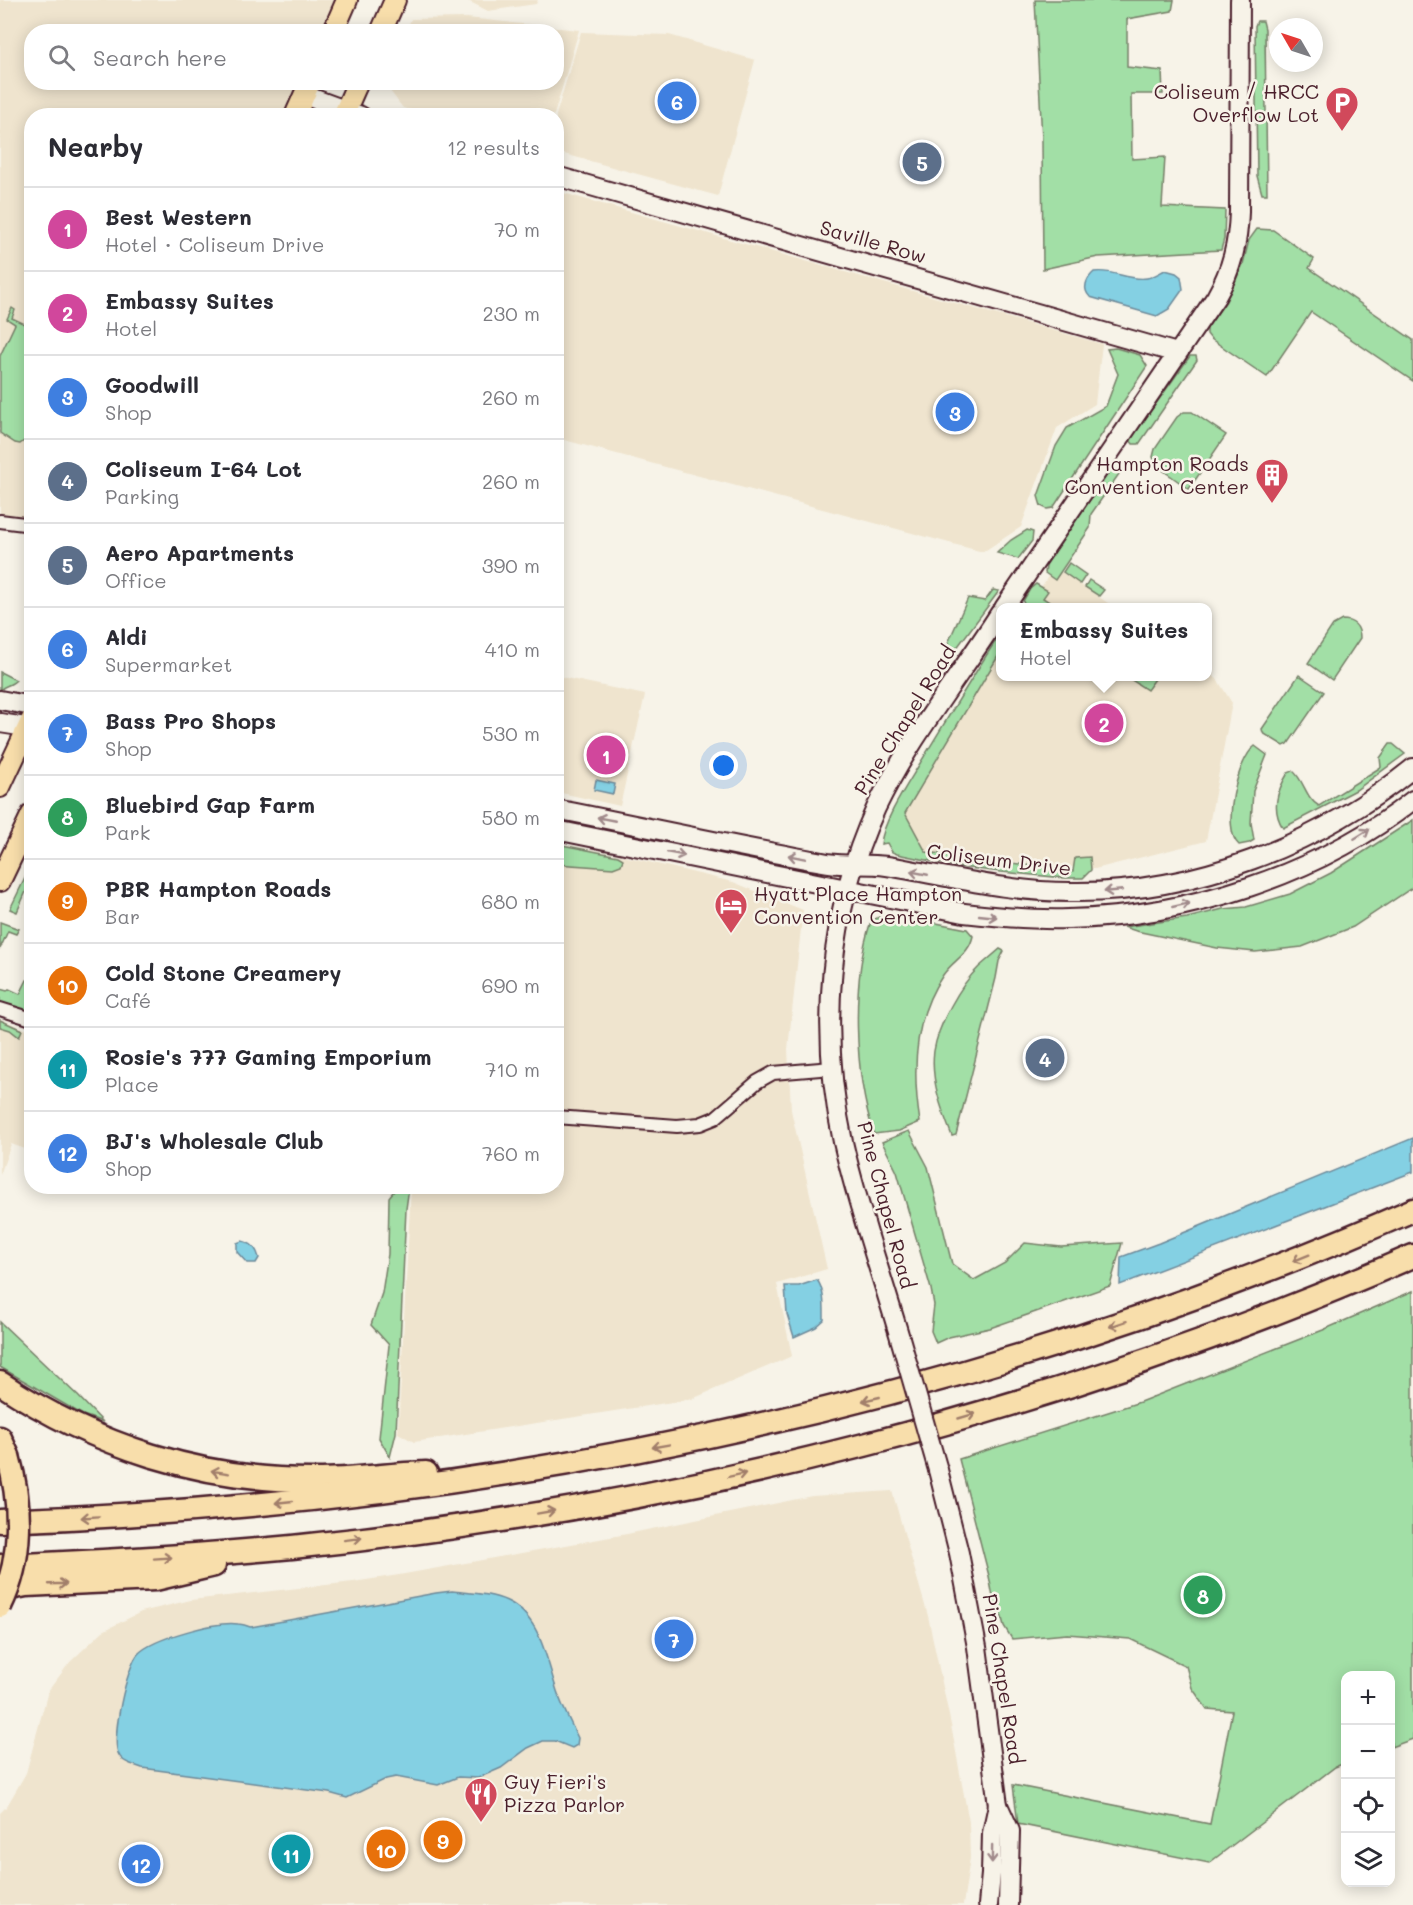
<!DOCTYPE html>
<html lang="en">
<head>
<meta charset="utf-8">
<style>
  body { margin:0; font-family:Mali,sans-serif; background:#f7f7f7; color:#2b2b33 }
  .controls { position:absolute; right:18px; bottom:18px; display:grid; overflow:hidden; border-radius:12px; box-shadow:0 3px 15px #0003 }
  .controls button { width:54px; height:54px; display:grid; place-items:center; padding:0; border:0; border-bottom:2px solid #e1e1e2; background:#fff; color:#2b2b33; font:30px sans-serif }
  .compass { position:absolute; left:1269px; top:18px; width:54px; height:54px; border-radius:50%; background:#fff; box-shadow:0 3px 15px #0003; rotate:309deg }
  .you { position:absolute; left:724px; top:766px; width:21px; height:21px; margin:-15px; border:4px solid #fff; border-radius:50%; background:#1a73e8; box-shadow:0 0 0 9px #1a73e833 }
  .badge { display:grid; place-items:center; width:39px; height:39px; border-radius:50%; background:#d1495b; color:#fff; font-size:20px; font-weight:700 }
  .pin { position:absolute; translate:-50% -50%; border:3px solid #fff; box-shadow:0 2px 6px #0006 }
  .popup { position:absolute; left:996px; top:603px; width:216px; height:78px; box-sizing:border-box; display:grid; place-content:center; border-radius:12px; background:#fff; filter:drop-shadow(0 2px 4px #0005); font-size:20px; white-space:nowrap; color:#7c7c81 }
  .popup b { font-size:22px; color:#2b2b33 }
  .popup::after { content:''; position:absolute; left:50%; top:100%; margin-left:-12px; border:12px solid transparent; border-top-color:#fff }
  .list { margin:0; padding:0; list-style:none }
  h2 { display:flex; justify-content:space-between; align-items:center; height:78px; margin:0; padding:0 24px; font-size:26px }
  h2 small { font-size:20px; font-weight:400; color:#7c7c81 }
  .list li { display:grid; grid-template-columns:39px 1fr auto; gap:18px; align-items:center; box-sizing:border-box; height:84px; padding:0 24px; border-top:2px solid #e1e1e2 }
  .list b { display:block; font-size:22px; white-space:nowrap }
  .list p { margin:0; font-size:20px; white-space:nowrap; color:#7c7c81 }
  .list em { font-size:20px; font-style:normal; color:#7c7c81 }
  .icon { flex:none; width:33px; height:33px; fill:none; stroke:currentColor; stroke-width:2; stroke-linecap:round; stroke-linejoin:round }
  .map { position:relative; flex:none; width:1413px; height:1905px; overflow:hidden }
  .search { position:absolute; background:#fff; box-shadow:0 3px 15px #0003; left:24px; top:24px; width:540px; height:66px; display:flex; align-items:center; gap:15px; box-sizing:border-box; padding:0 21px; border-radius:24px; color:#7c7c81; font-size:22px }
  .panel { position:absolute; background:#fff; box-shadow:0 3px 15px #0003; left:24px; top:108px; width:540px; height:1086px; border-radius:24px }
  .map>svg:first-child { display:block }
  .built { fill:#efe4ce }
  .green { fill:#a2dfa6; stroke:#767f68; stroke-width:1.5 }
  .water { fill:#84d0e3; stroke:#6d8999; stroke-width:1.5 }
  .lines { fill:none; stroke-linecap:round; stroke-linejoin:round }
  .street-casing { stroke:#4a1f2b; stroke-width:16 }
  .secondary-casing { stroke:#4a1f2b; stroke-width:22 }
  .primary-casing { stroke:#4a1f2b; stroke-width:24 }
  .highway-casing { stroke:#4a1f2b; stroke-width:27 }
  .street { stroke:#f7f3e8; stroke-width:12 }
  .secondary { stroke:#f7f3e8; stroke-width:18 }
  .primary { stroke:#f8deab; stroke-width:20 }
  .highway { stroke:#f8deab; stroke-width:22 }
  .secondary-bridge-casing { stroke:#4a1f2b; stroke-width:22; stroke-linecap:butt }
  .highway-bridge-casing { stroke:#4a1f2b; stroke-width:27; stroke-linecap:butt }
  .secondary-bridge { stroke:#f7f3e8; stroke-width:18 }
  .highway-bridge { stroke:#f8deab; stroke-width:22 }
  .oneway { stroke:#a0898a }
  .oneway2 { stroke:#a17e6b }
  .labels { text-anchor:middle; stroke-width:5; stroke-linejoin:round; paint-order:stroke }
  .poi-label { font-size:20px; fill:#4a1f2b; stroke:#f7f3e8; text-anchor:end }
  .street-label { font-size:20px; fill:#4a1f2b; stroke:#f7f3e8 }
</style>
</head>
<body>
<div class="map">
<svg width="1413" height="1905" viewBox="0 0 1413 1905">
  <rect width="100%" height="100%" fill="#f7f3e8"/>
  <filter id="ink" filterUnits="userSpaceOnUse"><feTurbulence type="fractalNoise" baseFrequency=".0167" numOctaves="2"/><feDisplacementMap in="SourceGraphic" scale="12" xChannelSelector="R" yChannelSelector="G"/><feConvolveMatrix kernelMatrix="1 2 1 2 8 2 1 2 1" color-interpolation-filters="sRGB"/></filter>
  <g filter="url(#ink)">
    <!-- built -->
    <g class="built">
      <polygon points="0,0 345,0 331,31 32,32 32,82 309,83 294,115 32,116 31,525 0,521"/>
      <polygon points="466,0 538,0 536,4 488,11"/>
      <polygon points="467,18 579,30 554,115 430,115 403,108 384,83 556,82 556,32 406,31 411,19"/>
      <polygon points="581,32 669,35 755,60 718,196 557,152 556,115"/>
      <polygon points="556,191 1102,344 1095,404 1057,428 1021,527 983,552 557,438"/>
      <polygon points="1054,567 1114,607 1028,608"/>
      <polygon points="1000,651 1000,676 1208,676 1208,672 1217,679 1232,703 1206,841 1095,869 921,854 899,811"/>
      <polygon points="557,676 645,695 620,806 557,792"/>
      <polygon points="557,843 619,855 733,882 803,910 788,1049 791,1110 827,1269 777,1284 792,1356 692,1399 414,1442 398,1433 411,1187 556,1186"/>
      <polygon points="0,1019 32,1032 31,1151 11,1144 0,1175"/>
      <polygon points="892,1491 928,1616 951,1725 969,1822 970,1858 963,1905 0,1905 0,1813 7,1806 26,1773 48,1691 70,1662 103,1631 141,1612 191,1600 353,1582 399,1575 627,1534 812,1496"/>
    </g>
    <!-- green -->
    <g class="green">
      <polygon points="1035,0 1174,0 1172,11 1127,19 1127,67 1162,71 1163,94 1131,94 1132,159 1165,157 1162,207 1225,210 1224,239 1221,250 1098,257 1043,269 1042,140"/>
      <polygon points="1257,21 1263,21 1265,29 1267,194 1262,194 1257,176 1255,26"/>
      <polygon points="1257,229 1273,230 1314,259 1309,268 1413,340 1413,381 1311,312 1267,377 1211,339 1207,334 1207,328 1226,301 1243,264 1249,240"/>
      <polygon points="12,308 15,310 12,318 31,327 31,426 25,440 20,444 15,443 0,433 0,356 15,324 7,319"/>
      <polygon points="1116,348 1140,355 1147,366 1053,508 1047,509 1041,506 1038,496 1056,446 1067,428 1106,406 1118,374 1107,349"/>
      <polygon points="1190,356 1196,356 1197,360 1139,444 1133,444 1130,440"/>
      <polygon points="1184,412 1192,412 1226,435 1189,489 1157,466 1153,457 1155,449 1177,417"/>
      <polygon points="1112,470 1117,470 1119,474 1091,514 1090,528 1055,580 1045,573 1046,565 1108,473"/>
      <polygon points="1027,530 1033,532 1032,541 1018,559 997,553 1011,540"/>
      <polygon points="1069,563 1086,575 1080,584 1063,572"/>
      <polygon points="1089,580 1104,590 1099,596 1085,587"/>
      <polygon points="1036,584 1048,591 1043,598 1057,607 1025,607 1023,601 1030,589"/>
      <polygon points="993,590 999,591 956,649 951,648 948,643 968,598 985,601"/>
      <path d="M1342,620C1353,620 1360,626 1360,638L1332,680L1308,663L1333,625Z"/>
      <path d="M1000,634V653L905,813L926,852L1073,871L1075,858L1090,857L1091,870L1083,878H1064L1001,872L960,867L897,854L892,852L887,843L881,844C883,821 907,785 919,765C946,721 972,677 1000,634Z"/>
      <path d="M0,672L16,680C11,686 4,685 0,690Z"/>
      <polygon points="1299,675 1324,692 1288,744 1284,746 1263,733 1262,729"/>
      <polygon points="1127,677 1150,677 1155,679 1147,690"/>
      <path d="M1390,744H1393L1405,754L1356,790L1283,828C1271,809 1277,791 1288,773L1293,771C1304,780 1306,799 1319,806L1381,767L1380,758Z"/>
      <path d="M1255,746L1267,755L1253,791L1251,823L1254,840L1249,843L1239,845C1221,830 1237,759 1255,746Z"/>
      <polygon points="1413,820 1413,887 1353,927 1302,947 1255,952 1217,948 1136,931 1124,927 1187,918 1223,909 1246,907 1290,894 1331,873"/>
      <polygon points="557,844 618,856 623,859 621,865 613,868 557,864"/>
      <polygon points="708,847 794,865 816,873 708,852"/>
      <polygon points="31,871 31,880 17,912 10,909 28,872"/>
      <path d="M883,915L900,916L967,929L973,936C969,955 953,960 943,975C913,1018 912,1072 920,1122L899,1131L874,1134C854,1074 851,981 871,921Z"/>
      <polygon points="0,922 19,929 16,934 8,931 0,949"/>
      <path d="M1000,949L1004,951L999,961L996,978L956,1135L952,1136C942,1111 930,1079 934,1051C938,1025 960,985 979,967C986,961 993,955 1000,949Z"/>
      <polygon points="27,980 31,982 31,1012 0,1002 0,989 7,991 9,989 20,994"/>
      <polygon points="0,1020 22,1030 19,1037 10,1030 0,1027"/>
      <polygon points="909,1131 928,1167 952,1264 974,1280 1005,1263 1025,1243 1061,1247 1122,1243 1110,1286 990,1328 949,1337 936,1343 931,1331 934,1305 931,1289 897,1172 882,1142"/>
      <polygon points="397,1187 409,1187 406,1209 396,1433 390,1457 379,1438 389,1345 371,1325 382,1293 388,1254 389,1197"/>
      <polygon points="1413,1291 1413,1739 1391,1747 1390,1676 1346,1676 1345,1763 1335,1767 1209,1863 1018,1824 1013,1785 1210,1824 1232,1711 1207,1709 1192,1688 1186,1666 1130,1639 1067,1634 1012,1639 1004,1626 1001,1614 996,1613 989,1576 959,1459 1140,1402 1323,1330"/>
      <polygon points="0,1322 78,1396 103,1422 83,1415 0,1367"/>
    </g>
    <!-- water -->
    <g class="water">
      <path d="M1165,270L1176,273L1181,277L1183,289L1169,309L1157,316L1090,297C1082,289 1086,279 1094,272C1112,269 1129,281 1147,278C1153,277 1159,273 1165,270Z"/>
      <polygon points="596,780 615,784 613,794 594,790"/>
      <polygon points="1413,1138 1413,1172 1120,1285 1121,1257 1159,1243"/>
      <path d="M242,1241C252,1243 257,1249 259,1258L256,1263H247L237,1252V1243Z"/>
      <path d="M817,1280C825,1290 824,1308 824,1320L816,1327L794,1337L787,1314L785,1286H799Z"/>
      <path d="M452,1591C469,1593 491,1593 507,1601C541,1617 546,1659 557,1691C562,1707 571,1723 578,1738L577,1745L572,1748L555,1741H543L528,1748L501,1768L478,1778L458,1777L438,1785L396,1777L386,1779L347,1798L329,1793L142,1768C134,1765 123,1763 119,1755C110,1740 127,1666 138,1654C153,1638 217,1621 238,1624C242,1624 247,1626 251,1627L436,1593Z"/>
    </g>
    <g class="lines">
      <defs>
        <g id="street">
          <polyline points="0,521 32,525"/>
          <polyline points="0,1009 32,1019"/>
          <polyline points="556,1117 677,1126 700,1124 715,1118 757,1082 773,1073 832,1068"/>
        </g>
        <g id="secondary">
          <polyline points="304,95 361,116"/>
          <polyline points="556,176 1177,353"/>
          <path d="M1004,608L1216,297C1232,269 1238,243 1239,212L1240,0"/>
          <polyline points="0,700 32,706"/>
          <polyline points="0,723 32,728"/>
          <path d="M556,809C647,827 737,847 828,863C847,866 867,863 887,866C948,876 1008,892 1070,892C1193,894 1318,845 1413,768"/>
          <path d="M556,830L964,913C998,917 1033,920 1068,919C1187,917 1320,874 1413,800"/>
          <path d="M900,1338C881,1273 858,1208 843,1142C819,1031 828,912 876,808C909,739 959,677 1000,613"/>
          <polyline points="938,1470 959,1553 977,1647 998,1805 1010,1831 1008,1905"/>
          <polyline points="988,1905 991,1874 992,1833 998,1805"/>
        </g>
        <g id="primary">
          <polyline points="333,32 347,0"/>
          <polyline points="381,32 395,0"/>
          <polyline points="295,116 310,82"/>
          <polyline points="343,116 358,82"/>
          <polyline points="0,787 32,719"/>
          <polyline points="0,881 32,814"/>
        </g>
        <g id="highway">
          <path d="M0,1383C95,1446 203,1481 317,1480C353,1480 390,1474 426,1473"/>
          <polyline points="0,1438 8,1456"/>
          <path d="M0,1521C488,1504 965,1407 1413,1210"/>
          <path d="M0,1566C98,1562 195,1556 292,1547C677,1508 1059,1411 1413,1256"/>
          <polyline points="0,1590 26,1585 155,1579 214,1565"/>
        </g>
      </defs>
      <!-- street casing -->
      <use href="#street" class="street-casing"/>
      <!-- secondary casing -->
      <use href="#secondary" class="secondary-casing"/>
      <!-- primary casing -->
      <use href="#primary" class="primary-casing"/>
      <!-- highway casing -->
      <use href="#highway" class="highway-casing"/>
      <!-- street -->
      <use href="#street" class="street"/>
      <!-- secondary -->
      <use href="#secondary" class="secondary"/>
      <!-- primary -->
      <use href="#primary" class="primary"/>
      <!-- highway -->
      <use href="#highway" class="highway"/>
      <defs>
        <polyline id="secondary-bridge" points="900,1338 938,1470"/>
        <path id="highway-bridge" d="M0,1606C23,1559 22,1505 8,1456"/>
      </defs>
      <!-- secondary-bridge casing -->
      <use href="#secondary-bridge" class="secondary-bridge-casing"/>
      <!-- highway-bridge casing -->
      <use href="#highway-bridge" class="highway-bridge-casing"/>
      <!-- secondary-bridge -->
      <use href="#secondary-bridge" class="secondary-bridge"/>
      <!-- highway-bridge -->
      <use href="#highway-bridge" class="highway-bridge"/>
    </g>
    <!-- one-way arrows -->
    <defs><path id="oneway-shaft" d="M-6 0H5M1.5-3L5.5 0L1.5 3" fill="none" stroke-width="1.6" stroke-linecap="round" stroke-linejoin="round" transform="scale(1.5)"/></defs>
    <g class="oneway">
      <use href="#oneway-shaft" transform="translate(606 819) rotate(-169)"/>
      <use href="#oneway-shaft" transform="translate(1362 834) rotate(-32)"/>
      <use href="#oneway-shaft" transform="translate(676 854) rotate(11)"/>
      <use href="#oneway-shaft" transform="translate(797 857) rotate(-169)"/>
      <use href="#oneway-shaft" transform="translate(919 873) rotate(-169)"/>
      <use href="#oneway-shaft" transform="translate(1113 891) rotate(175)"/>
      <use href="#oneway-shaft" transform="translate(1181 905) rotate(-13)"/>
      <use href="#oneway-shaft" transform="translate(988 916) rotate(6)"/>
      <use href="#oneway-shaft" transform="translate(992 1854) rotate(91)"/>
    </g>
    <g class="oneway2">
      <use href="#oneway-shaft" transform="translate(1301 1258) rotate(158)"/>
      <use href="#oneway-shaft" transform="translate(1118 1324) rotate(162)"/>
      <use href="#oneway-shaft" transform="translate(871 1399) rotate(167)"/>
      <use href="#oneway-shaft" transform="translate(967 1416) rotate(-16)"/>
      <use href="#oneway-shaft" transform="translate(661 1446) rotate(170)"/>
      <use href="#oneway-shaft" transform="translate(220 1472) rotate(-171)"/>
      <use href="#oneway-shaft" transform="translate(737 1475) rotate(-12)"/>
      <use href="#oneway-shaft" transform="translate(284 1502) rotate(174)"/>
      <use href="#oneway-shaft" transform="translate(546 1512) rotate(-10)"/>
      <use href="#oneway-shaft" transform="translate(90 1517) rotate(176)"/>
      <use href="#oneway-shaft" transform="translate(353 1539) rotate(-7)"/>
      <use href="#oneway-shaft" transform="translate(163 1558) rotate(-4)"/>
      <use href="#oneway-shaft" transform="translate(58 1584) rotate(-2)"/>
    </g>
  </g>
  <!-- icons -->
  <defs>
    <symbol id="parking-pin" viewBox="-11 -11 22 30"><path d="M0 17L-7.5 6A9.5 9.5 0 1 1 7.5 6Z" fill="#d1495b" stroke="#f7f3e8"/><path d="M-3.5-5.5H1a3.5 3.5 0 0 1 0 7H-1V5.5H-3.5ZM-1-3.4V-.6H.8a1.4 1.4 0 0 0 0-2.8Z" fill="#fff"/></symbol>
    <symbol id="building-pin" viewBox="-11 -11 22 30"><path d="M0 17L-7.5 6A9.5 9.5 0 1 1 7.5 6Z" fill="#d1495b" stroke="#f7f3e8"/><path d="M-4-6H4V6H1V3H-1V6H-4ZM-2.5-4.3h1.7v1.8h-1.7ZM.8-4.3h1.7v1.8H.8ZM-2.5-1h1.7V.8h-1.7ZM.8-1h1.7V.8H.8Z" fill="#fff"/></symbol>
    <symbol id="hotel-pin" viewBox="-11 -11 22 30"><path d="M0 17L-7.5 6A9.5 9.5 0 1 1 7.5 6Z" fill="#d1495b" stroke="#f7f3e8"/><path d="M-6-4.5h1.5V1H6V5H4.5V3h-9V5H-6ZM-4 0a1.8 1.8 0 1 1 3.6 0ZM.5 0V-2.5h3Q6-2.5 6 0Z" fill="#fff"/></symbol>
    <symbol id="restaurant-pin" viewBox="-11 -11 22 30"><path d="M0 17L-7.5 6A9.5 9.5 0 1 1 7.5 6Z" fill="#d1495b" stroke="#f7f3e8"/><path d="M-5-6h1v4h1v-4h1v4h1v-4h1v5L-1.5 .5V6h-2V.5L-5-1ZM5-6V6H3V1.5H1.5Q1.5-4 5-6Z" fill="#fff"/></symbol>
  </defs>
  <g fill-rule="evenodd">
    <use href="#parking-pin" x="1323" y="84" width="38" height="52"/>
    <use href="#building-pin" x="1253" y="456" width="38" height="52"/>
    <use href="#hotel-pin" x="712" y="886" width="38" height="52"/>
    <use href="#restaurant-pin" x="462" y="1775" width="38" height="52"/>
  </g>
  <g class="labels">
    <!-- poi labels -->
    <g class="poi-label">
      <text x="1319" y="99">Coliseum / HRCC<tspan x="1319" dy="23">Overflow Lot</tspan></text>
      <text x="1249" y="471">Hampton Roads<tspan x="1249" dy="23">Convention Center</tspan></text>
      <text x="754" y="901" text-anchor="start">Hyatt Place Hampton<tspan x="754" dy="23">Convention Center</tspan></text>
      <text x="504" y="1789" text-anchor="start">Guy Fieri's<tspan x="504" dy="23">Pizza Parlor</tspan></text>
    </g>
    <!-- street labels -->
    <g class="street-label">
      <text transform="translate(873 242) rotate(16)" y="7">Saville Row</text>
      <text transform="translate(905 720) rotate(-58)" y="7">Pine Chapel Road</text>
      <text transform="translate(999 860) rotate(7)" y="7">Coliseum Drive</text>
      <text transform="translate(886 1205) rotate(75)" y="7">Pine Chapel Road</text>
      <text transform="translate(1003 1679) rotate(81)" y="7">Pine Chapel Road</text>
    </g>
  </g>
</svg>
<div class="controls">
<button>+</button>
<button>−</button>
<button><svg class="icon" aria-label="locate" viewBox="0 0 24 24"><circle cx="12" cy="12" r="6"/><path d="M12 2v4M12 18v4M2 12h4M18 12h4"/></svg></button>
<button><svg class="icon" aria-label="layers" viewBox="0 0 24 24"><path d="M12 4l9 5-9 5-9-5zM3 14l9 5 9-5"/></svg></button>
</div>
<svg class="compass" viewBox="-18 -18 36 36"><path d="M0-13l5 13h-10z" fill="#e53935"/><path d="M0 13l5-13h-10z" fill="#7c7c81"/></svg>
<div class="you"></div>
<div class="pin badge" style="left:606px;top:755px;background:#d1479c">1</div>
<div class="pin badge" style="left:1104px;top:723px;background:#d1479c">2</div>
<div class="popup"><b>Embassy Suites</b>Hotel</div>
<div class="pin badge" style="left:955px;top:412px;background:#3f7fe0">3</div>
<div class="pin badge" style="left:1045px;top:1058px;background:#5c6f8a">4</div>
<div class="pin badge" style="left:922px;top:162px;background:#5c6f8a">5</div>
<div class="pin badge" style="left:677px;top:101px;background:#3f7fe0">6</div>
<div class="pin badge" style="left:674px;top:1639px;background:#3f7fe0">7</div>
<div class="pin badge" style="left:1203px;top:1595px;background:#2e9e5b">8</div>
<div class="pin badge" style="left:443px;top:1840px;background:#e8710a">9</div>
<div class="pin badge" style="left:386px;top:1849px;background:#e8710a">10</div>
<div class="pin badge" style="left:291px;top:1854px;background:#0f9aa8">11</div>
<div class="pin badge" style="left:141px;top:1864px;background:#3f7fe0">12</div>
<div class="search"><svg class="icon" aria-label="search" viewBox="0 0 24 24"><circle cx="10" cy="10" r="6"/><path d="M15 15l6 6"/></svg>Search here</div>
<section class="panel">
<h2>Nearby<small>12 results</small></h2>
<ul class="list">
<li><span class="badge" style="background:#d1479c">1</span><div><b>Best Western</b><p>Hotel · Coliseum Drive</p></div><em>70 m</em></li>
<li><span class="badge" style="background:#d1479c">2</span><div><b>Embassy Suites</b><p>Hotel</p></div><em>230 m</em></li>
<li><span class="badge" style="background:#3f7fe0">3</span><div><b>Goodwill</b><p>Shop</p></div><em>260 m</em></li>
<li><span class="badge" style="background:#5c6f8a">4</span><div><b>Coliseum I-64 Lot</b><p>Parking</p></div><em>260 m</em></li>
<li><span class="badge" style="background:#5c6f8a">5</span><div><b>Aero Apartments</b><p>Office</p></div><em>390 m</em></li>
<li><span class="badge" style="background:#3f7fe0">6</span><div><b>Aldi</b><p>Supermarket</p></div><em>410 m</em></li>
<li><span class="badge" style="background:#3f7fe0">7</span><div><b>Bass Pro Shops</b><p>Shop</p></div><em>530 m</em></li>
<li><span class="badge" style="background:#2e9e5b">8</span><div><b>Bluebird Gap Farm</b><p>Park</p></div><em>580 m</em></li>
<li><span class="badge" style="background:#e8710a">9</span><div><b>PBR Hampton Roads</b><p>Bar</p></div><em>680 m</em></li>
<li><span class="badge" style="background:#e8710a">10</span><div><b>Cold Stone Creamery</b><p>Café</p></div><em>690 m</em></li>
<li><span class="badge" style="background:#0f9aa8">11</span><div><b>Rosie's 777 Gaming Emporium</b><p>Place</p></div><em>710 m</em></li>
<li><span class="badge" style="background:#3f7fe0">12</span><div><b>BJ's Wholesale Club</b><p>Shop</p></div><em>760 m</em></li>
</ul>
</section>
</div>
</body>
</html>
